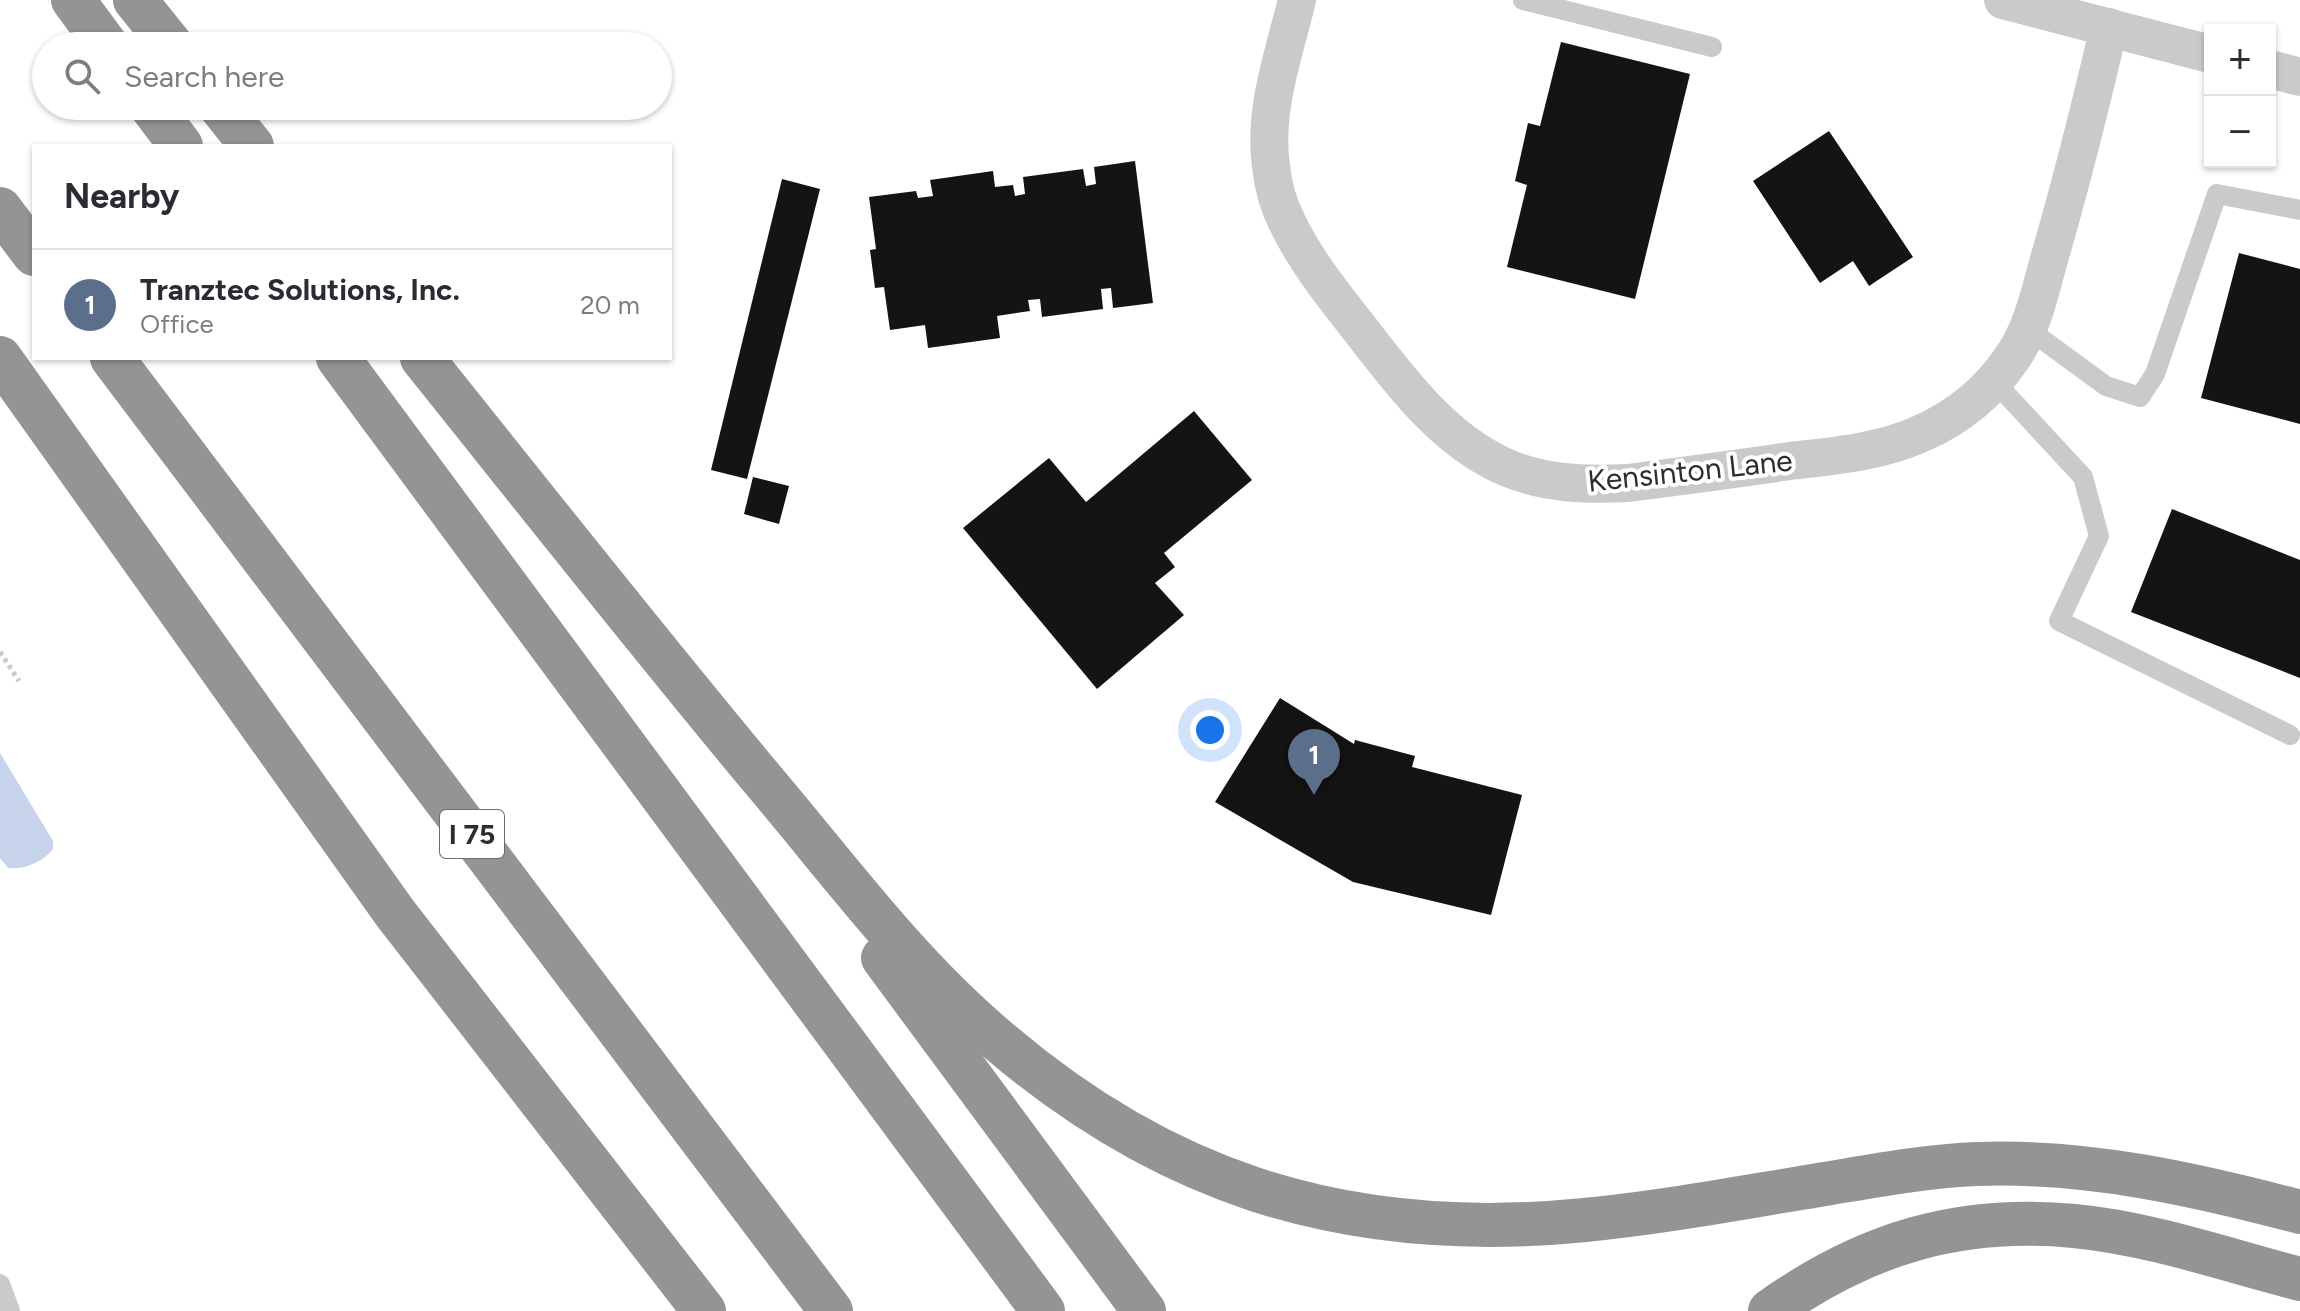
<!DOCTYPE html>
<html lang="en">
<head>
<meta charset="utf-8">
<style>
  body { margin:0; font-family:Figtree,sans-serif; background:#f2f2f3; color:#2b2b33 }
  .controls { position:absolute; right:24px; top:24px; display:grid; overflow:hidden; border-radius:0px; box-shadow:0 2px 6px #0004 }
  .controls button { width:72px; height:72px; display:grid; place-items:center; padding:0; border:0; border-bottom:2px solid #e1e1e2; background:#fff; color:#2b2b33; font:40px sans-serif }
  .you { position:absolute; left:1210px; top:730px; width:28px; height:28px; margin:-20px; border:6px solid #fff; border-radius:50%; background:#1a73e8; box-shadow:0 0 0 12px #1a73e833 }
  .badge { display:grid; place-items:center; width:52px; height:52px; border-radius:50%; background:#db2777; color:#fff; font-size:26px; font-weight:700 }
  .pin { position:absolute; translate:-50% -66px; filter:drop-shadow(0 2px 4px #0008) }
  .pin::after { content:''; position:absolute; top:42px; width:28px; height:24px; background:inherit; clip-path:polygon(0 0,100% 0,50% 100%) }
  .list { margin:0; padding:0; list-style:none }
  h2 { display:flex; justify-content:space-between; align-items:center; height:104px; margin:0; padding:0 32px; font-size:34px }
  h2 small { font-size:26px; font-weight:400; color:#7c7c81 }
  .list li { display:grid; grid-template-columns:52px 1fr auto; gap:24px; align-items:center; box-sizing:border-box; height:112px; padding:0 32px; border-top:2px solid #e1e1e2 }
  .list b { display:block; font-size:30px; white-space:nowrap }
  .list p { margin:0; font-size:26px; white-space:nowrap; color:#7c7c81 }
  .list em { font-size:26px; font-style:normal; color:#7c7c81 }
  .icon { flex:none; width:44px; height:44px; fill:none; stroke:currentColor; stroke-width:2; stroke-linecap:round; stroke-linejoin:round }
  .map { position:relative; flex:none; width:2300px; height:1311px; overflow:hidden }
  .search { position:absolute; background:#fff; box-shadow:0 2px 6px #0004; left:32px; top:32px; width:640px; height:88px; display:flex; align-items:center; gap:20px; box-sizing:border-box; padding:0 28px; border-radius:44px; color:#7c7c81; font-size:30px }
  .panel { position:absolute; background:#fff; box-shadow:0 2px 6px #0004; left:32px; top:144px; width:640px; height:216px; border-radius:0px }
  .map>svg:first-child { display:block }
  .water { fill:#c7d3eb }
  .building { fill:#141414 }
  .lines { fill:none; stroke-linecap:round; stroke-linejoin:round }
  .path { stroke:#cacaca; stroke-width:5; stroke-dasharray:4 4; stroke-linecap:butt }
  .service { stroke:#cacaca; stroke-width:20 }
  .minor { stroke:#cacaca; stroke-width:38 }
  .motorway { stroke:#949494; stroke-width:44 }
  .labels { text-anchor:middle; stroke-width:8; stroke-linejoin:round; paint-order:stroke }
  .shield { fill:#fff; stroke:#6c6c6c; stroke-width:2 }
  .shield-label { font-size:28px; font-weight:bold; fill:#2d2d2d }
  .street-label { font-size:30px; fill:#2d2d2d; stroke:#fff }
</style>
</head>
<body>
<div class="map">
<svg width="2300" height="1311" viewBox="0 0 2300 1311">
  <rect width="100%" height="100%" fill="#fff"/>
  <!-- water -->
  <path class="water" d="M0,753L53,841V849C43,862 24,870 8,868L0,858Z"/>
  <!-- building -->
  <g class="building">
    <polygon points="1561,42 1690,74 1635,299 1507,267 1527,185 1515,181 1528,123 1540,126"/>
    <polygon points="1829,131 1913,257 1869,286 1853,261 1820,283 1753,181"/>
    <polygon points="1135,161 1153,303 1113,308 1111,288 1101,289 1103,309 1042,317 1040,299 1028,300 1030,311 997,316 1000,338 928,348 925,325 890,330 884,287 875,288 870,250 876,249 869,197 916,191 918,198 933,196 930,180 993,171 995,187 1013,185 1015,196 1025,194 1023,177 1083,169 1086,186 1096,184 1094,167"/>
    <polygon points="782,179 820,189 747,479 711,470"/>
    <polygon points="2239,253 2300,269 2300,424 2201,398"/>
    <polygon points="1194,411 1252,480 1164,553 1175,567 1155,583 1184,615 1097,689 963,528 1049,458 1086,502"/>
    <polygon points="753,477 789,486 779,524 744,514"/>
    <polygon points="2172,509 2300,560 2300,678 2131,612"/>
    <polygon points="1280,698 1354,744 1355,740 1415,756 1412,767 1522,795 1491,915 1353,882 1215,802"/>
  </g>
  <g class="lines">
    <!-- path -->
    <polyline class="path" points="0,652 19,681"/>
    <!-- service -->
    <g class="service">
      <polyline points="1523,0 1712,47"/>
      <polyline points="2028,329 2106,386 2140,397 2155,374 2217,194 2300,210"/>
      <polyline points="1994,381 2083,477 2099,536 2059,621 2290,735"/>
      <polyline points="0,1284 10,1311"/>
    </g>
    <!-- minor -->
    <g class="minor">
      <path d="M1297,0C1284,54 1263,110 1271,166C1273,186 1279,207 1288,224C1306,261 1331,292 1356,324C1397,377 1441,438 1503,466C1542,484 1585,485 1628,483C1682,476 1736,469 1790,461C1833,456 1880,452 1920,434C1957,418 1989,392 2012,358C2033,328 2040,291 2050,256C2072,180 2091,104 2109,27"/>
      <polyline points="2003,0 2210,54"/>
      <polyline points="2270,69 2300,77"/>
    </g>
    <!-- motorway -->
    <g class="motorway">
      <polyline points="73,0 107,46"/>
      <polyline points="135,0 172,46"/>
      <polyline points="151,106 181,146"/>
      <polyline points="220,106 252,146"/>
      <polyline points="0,209 34,254"/>
      <polyline points="0,358 395,913 704,1311"/>
      <polyline points="112,358 831,1311"/>
      <polyline points="338,358 1043,1311"/>
      <path d="M422,358C535,499 647,641 763,780C831,860 895,947 973,1018C1152,1182 1343,1244 1585,1220C1667,1212 1750,1196 1831,1183C1879,1175 1928,1166 1977,1164C2087,1160 2194,1184 2300,1212"/>
      <polyline points="883,958 1144,1311"/>
      <path d="M1770,1311C1864,1244 1958,1215 2074,1226C2149,1233 2227,1260 2300,1279"/>
    </g>
  </g>
  <g class="labels">
    <!-- shield labels -->
    <rect class="shield" x="440" y="810" width="64" height="48" rx="6"/>
    <g class="shield-label">
      <text x="472" y="844">I 75</text>
    </g>
    <!-- street labels -->
    <g class="street-label">
      <text transform="translate(1690 471) rotate(-6)" y="10">Kensinton Lane</text>
    </g>
  </g>
</svg>
<div class="controls">
<button>+</button>
<button>−</button>
</div>
<div class="you"></div>
<div class="pin badge" style="left:1314px;top:795px;background:#5c6f8a">1</div>
<div class="search"><svg class="icon" aria-label="search" viewBox="0 0 24 24"><circle cx="10" cy="10" r="6"/><path d="M15 15l6 6"/></svg>Search here</div>
<section class="panel">
<h2>Nearby<small></small></h2>
<ul class="list">
<li><span class="badge" style="background:#5c6f8a">1</span><div><b>Tranztec Solutions, Inc.</b><p>Office</p></div><em>20 m</em></li>
</ul>
</section>
</div>
</body>
</html>
